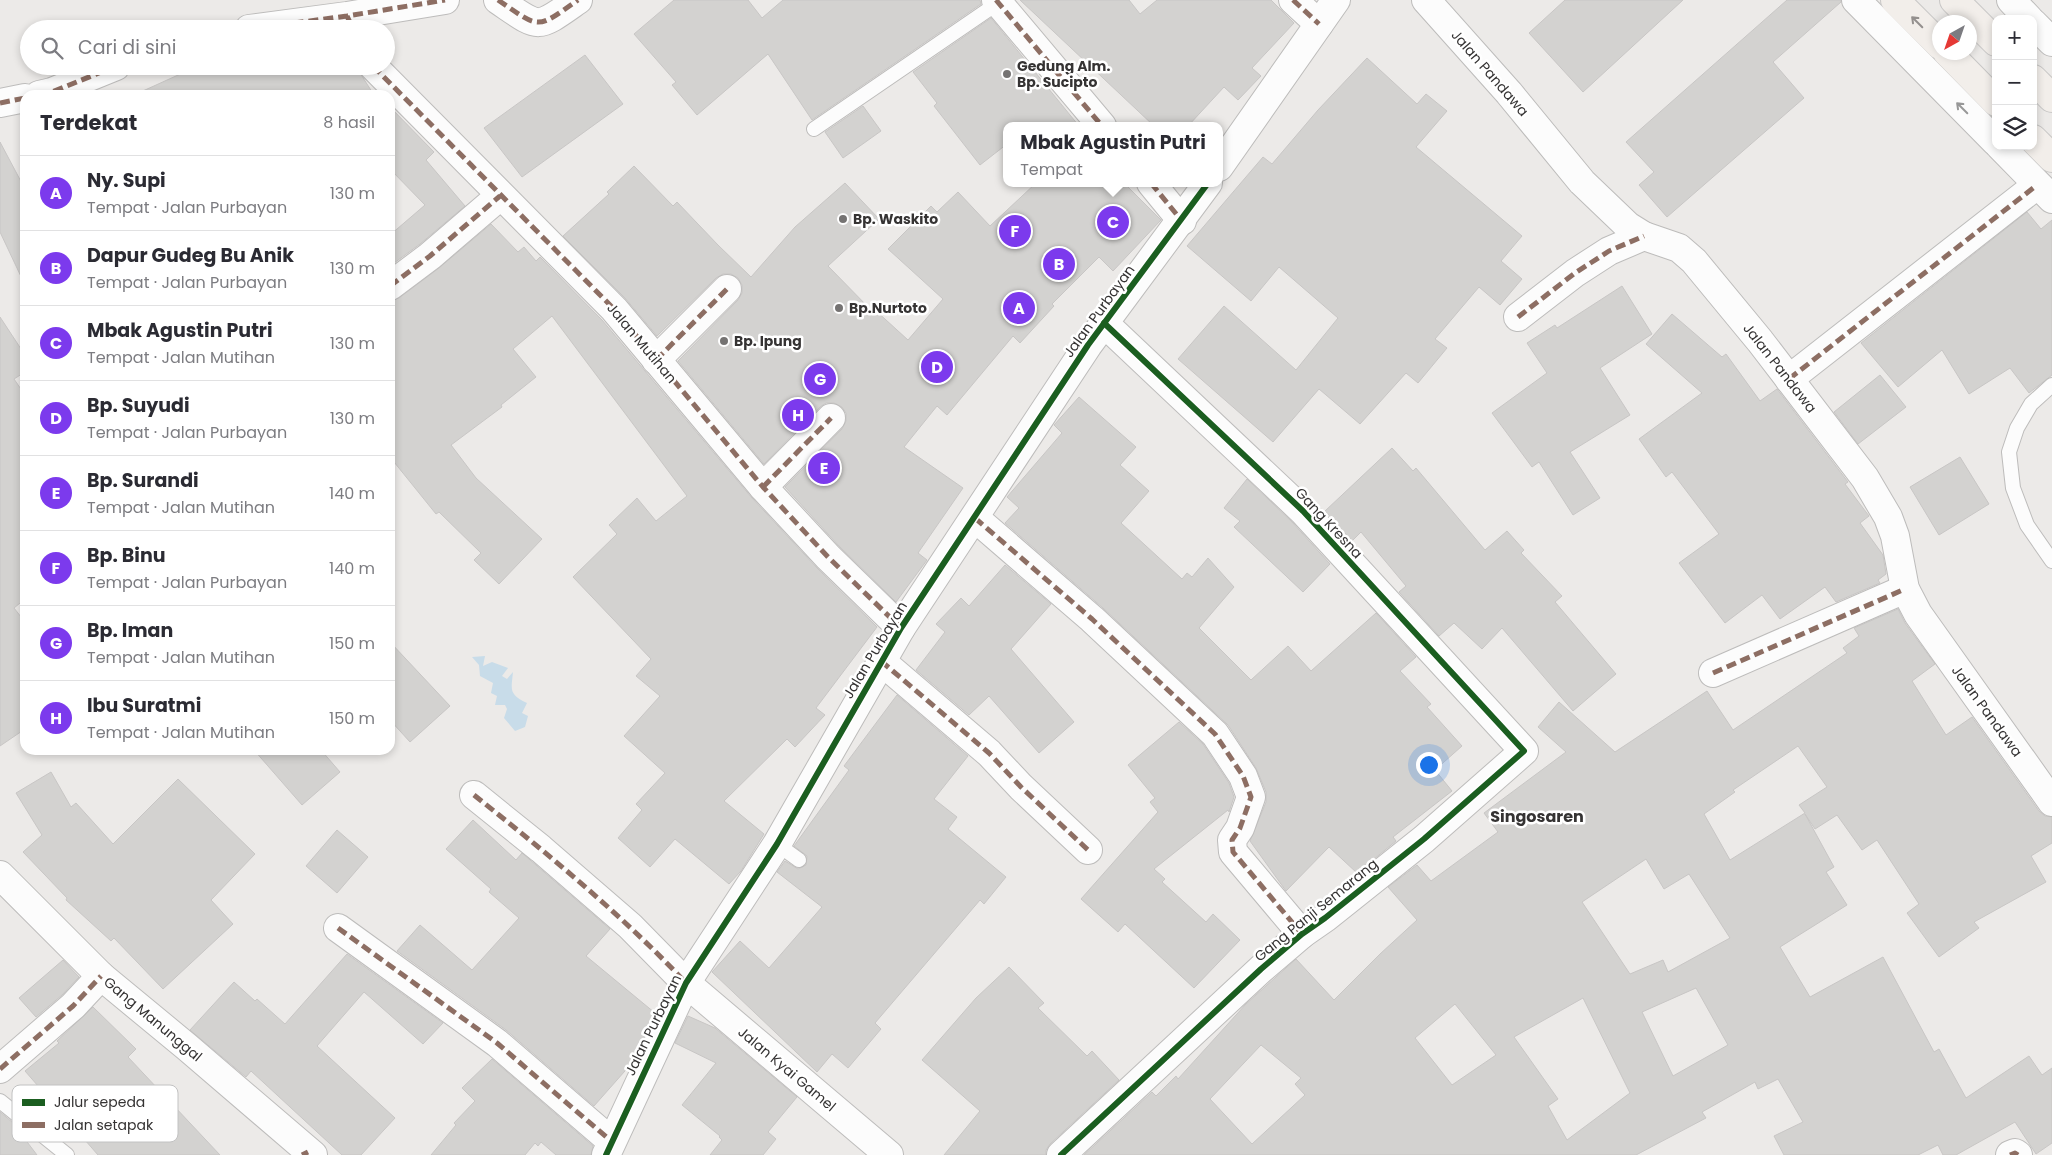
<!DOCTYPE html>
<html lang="id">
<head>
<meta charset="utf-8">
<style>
  body { margin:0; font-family:Poppins,sans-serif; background:#f2f2f3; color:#2b2b33 }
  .controls { position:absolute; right:15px; top:15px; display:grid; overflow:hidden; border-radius:10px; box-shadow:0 2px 8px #0003 }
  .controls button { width:45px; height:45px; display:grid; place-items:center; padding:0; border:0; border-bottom:1px solid #e1e1e2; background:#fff; color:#2b2b33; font:25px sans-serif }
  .compass { position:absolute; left:1932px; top:15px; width:45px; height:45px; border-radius:50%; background:#fff; box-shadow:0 2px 8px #0003; rotate:220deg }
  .you { position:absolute; left:1428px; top:764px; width:18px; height:18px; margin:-12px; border:4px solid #fff; border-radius:50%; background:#1a73e8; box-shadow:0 0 0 8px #1a73e833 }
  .badge { display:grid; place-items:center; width:32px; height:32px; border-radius:50%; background:#7c3aed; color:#fff; font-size:16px; font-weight:700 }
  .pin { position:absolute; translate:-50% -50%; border:2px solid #fff; box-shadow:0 1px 5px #0006 }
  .popup { position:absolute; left:1003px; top:122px; width:220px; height:65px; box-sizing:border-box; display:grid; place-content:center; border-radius:10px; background:#fff; filter:drop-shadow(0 1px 4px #0005); font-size:16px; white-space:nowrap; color:#7c7c81 }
  .popup b { font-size:19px; color:#2b2b33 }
  .popup::after { content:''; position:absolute; left:50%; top:100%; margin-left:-10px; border:10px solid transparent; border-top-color:#fff }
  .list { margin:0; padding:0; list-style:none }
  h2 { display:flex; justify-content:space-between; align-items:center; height:65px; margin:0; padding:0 20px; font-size:21px }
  h2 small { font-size:16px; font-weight:400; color:#7c7c81 }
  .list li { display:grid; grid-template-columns:32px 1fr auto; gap:15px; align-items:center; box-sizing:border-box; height:75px; padding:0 20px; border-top:1px solid #e1e1e2 }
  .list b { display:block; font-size:19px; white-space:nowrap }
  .list p { margin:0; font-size:16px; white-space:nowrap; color:#7c7c81 }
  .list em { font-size:16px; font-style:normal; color:#7c7c81 }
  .icon { flex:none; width:28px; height:28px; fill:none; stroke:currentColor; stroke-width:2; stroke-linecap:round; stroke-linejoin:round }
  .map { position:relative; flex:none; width:2052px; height:1155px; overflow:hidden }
  .search { position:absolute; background:#fff; box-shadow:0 2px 8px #0003; left:20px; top:20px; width:375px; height:55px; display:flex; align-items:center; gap:12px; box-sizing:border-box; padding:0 18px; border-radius:28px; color:#7c7c81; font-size:19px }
  .panel { position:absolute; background:#fff; box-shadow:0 2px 8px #0003; left:20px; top:90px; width:375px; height:665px; border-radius:15px }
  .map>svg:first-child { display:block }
  .water { fill:#c8dce9 }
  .building { fill:#d3d2d0; stroke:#c8c6c5; fill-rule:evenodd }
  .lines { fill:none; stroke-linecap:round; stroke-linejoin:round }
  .service-casing { stroke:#bdbcbb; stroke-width:16 }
  .minor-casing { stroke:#bdbcbb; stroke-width:30 }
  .tertiary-casing { stroke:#bdbcbb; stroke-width:30 }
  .trunk-casing { stroke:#c8c7c6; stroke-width:30 }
  .service { stroke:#fcfcfc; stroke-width:14 }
  .minor { stroke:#fcfcfc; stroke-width:28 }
  .tertiary { stroke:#fcfcfc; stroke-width:28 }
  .trunk { stroke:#f2eeea; stroke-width:28 }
  .quiet { stroke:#8d6e63; stroke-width:5; stroke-dasharray:10 5; stroke-linecap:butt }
  .cycleway-casing { stroke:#fff; stroke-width:9 }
  .cycleway { stroke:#1b5e20; stroke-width:6 }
  .oneway { stroke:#94908e }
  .oneway2 { stroke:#989898 }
  .poi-dot { fill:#757372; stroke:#fff; stroke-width:2 }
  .labels { text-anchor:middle; stroke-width:5; stroke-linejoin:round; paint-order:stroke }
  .poi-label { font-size:14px; font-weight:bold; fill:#353333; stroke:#fff; text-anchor:start }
  .street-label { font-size:14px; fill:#353333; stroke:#fff }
  .quarter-label { font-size:16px; font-weight:bold; fill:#353333; stroke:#fff }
  .key { fill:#fff; stroke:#c2c2c2; stroke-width:1 }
  .key-label { font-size:14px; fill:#353333 }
</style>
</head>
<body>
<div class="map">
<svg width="2052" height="1155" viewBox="0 0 2052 1155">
  <rect width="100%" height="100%" fill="#eceae8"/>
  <!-- water -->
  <path class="water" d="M485,656L483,666L492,662L508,668L502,676L507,679L513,672C511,691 509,694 527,703L522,713L528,716L525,727L515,731L504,718L507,709L505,705H495L497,696L491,693L493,683L480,676L479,665L472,657Z"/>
  <!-- building -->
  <g class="building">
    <polygon points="674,0 748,0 762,18 783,0 980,0 981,4 812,120 768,54 697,115 672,85 676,82 634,34"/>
    <polygon points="1020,0 1129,0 1140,14 1157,0 1271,0 1294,23 1252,68 1261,76 1238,100 1224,87 1188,126 1154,126"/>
    <polygon points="1565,0 1683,0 1583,92 1529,33"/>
    <polygon points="1787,0 1841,0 1841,2 1773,62 1804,98 1667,217 1639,185 1654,172 1626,142"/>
    <polygon points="991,18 1079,126 1007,126 1007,144 980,165 934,106 937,103 913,72"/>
    <polygon points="585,55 623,104 522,177 484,128"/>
    <polygon points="1367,58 1417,104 1426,94 1447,111 1416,147 1522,236 1501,261 1522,279 1500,305 1479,287 1435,339 1447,348 1418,383 1406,373 1360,424 1319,389 1273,442 1178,359 1224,306 1296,370 1338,318 1279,267 1251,301 1187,246 1263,157 1272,164 1318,110"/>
    <polygon points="198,66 358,66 358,70 374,95 134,95"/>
    <polygon points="863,106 881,131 843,158 825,132"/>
    <polygon points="390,107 434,152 426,160 465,206 420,244 390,266 390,235 425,205 390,169"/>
    <polygon points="0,142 25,189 25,285 0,232"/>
    <polygon points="634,166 673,206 677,202 718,245 751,277 795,227 845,183 879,219 828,266 872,311 874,309 908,340 943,299 888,249 931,206 937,212 958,192 990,226 1036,183 1124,183 1161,220 1113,271 1099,257 1052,304 1054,306 1020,343 1013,336 947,415 937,406 904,447 963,488 918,553 927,560 896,602 839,546 785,487 842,429 846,421 846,413 842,407 834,403 826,403 820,407 764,464 678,361 738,300 742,293 742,285 738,278 731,274 723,274 716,278 657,336 625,298 563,236 609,194 607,192"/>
    <polygon points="2027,212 2041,229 2052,220 2052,375 2029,393 2010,368 1969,394 1942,350 1898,387 1861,343"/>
    <polygon points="491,224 518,252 524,247 536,261 540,257 602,320 752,498 817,568 877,627 816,708 825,715 795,747 787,739 724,801 764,834 741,871 729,884 675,839 650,867 618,838 642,810 636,804 665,773 624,736 660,696 636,676 651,659 573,577 617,534 609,525 637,498 656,521 687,496 552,316 513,349 536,377 501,405 502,407 451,445 476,478 542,539 499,584 474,560 481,553 439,512 436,514 390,457 390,301 399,298 439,268"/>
    <polygon points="1622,286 1652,334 1600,368 1630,415 1570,452 1600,498 1573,515 1539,462 1532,467 1492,413 1547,373 1527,343 1555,325 1557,328"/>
    <polygon points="1672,314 1722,357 1726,354 1760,401 1777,389 1848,482 1845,484 1869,516 1860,523 1883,555 1886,574 1878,580 1880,583 1836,602 1825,587 1780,619 1762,595 1725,623 1679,563 1719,534 1672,472 1666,477 1639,439 1702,393 1646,344"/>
    <polygon points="0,317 25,355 25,372 14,379 25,395 25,599 14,608 25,622 25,729 0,746"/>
    <polygon points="1880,375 1906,407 1858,444 1834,412"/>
    <polygon points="1079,397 1136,447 1120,465 1149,491 1121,523 1182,579 1187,573 1192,577 1208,558 1234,587 1199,628 1251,680 1288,646 1311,671 1376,613 1416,657 1400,671 1431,704 1427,707 1462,746 1435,770 1452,791 1393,837 1396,841 1357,873 1329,847 1286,891 1250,841 1266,802 1266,792 1256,768 1228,725 1103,608 1005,523 1019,508 1007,497 1062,433 1054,425"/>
    <polygon points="1392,448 1413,471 1416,468 1485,550 1507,531 1524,550 1521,553 1562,596 1555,602 1616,674 1573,711 1502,628 1482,649 1454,623 1439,636 1399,592 1406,586 1361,532 1352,541 1325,511"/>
    <polygon points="1960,457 1989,504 1939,535 1910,487"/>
    <polygon points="1247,479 1292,522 1330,564 1303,592 1234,527 1240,521 1224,508"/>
    <polygon points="1005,565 1051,604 1011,649 1074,722 1039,753 989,696 969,715 916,670 945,632 936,624 961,598 969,606"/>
    <path d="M1898,609L1905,623L1935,664L1912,681L1946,735L1972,717L2039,811L2045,816L2052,817V843L2031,856L2046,882L1974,922L1979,928L1939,957L1907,913L1919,904L1877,840L1862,850L1837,815L1815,829L1805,814L1834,867L1826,872L1847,905L1780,947L1810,997L1883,957L1934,1052L1939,1049L1966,1098L2029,1056L2042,1075L2052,1068V1143L2036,1154L2015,1122L1956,1155H1943L1938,1145L1918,1155H1784L1774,1136L1803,1122L1778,1079L1758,1089L1755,1082L1702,1112L1706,1118L1636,1155H1084L1152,1092L1156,1096L1176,1076L1178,1079L1246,1004L1296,959L1334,1000L1380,954L1417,920L1388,887L1417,865L1431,881L1498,832L1484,813L1566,752L1538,727L1559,702L1615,752L1707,691L1733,730L1847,653L1843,648L1859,636L1854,628ZM1798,746L1827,787L1799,805L1805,813L1730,860L1704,814L1735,792L1733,790ZM1646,859L1664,889L1689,874L1730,938L1668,972L1663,960L1630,974L1582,902ZM1696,988L1728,1045L1673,1076L1642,1012ZM1583,998L1630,1093L1567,1140L1548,1106L1558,1099L1514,1037ZM1455,1004L1496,1055L1452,1085L1415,1038ZM1261,1045L1301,1078L1295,1084L1305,1095L1252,1144L1210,1099Z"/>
    <polygon points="390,642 450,706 410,742 390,720"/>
    <polygon points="897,695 968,756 934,799 957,817 948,829 1006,877 984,904 980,900 875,1023 881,1029 848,1068 832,1054 817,1072 712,972 740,941 769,968 822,907 777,872 785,861 798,869 806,865 807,856 794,846 849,770 844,766"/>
    <polygon points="1179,722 1203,744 1229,783 1234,797 1229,812 1228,810 1154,869 1165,879 1162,882 1206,922 1213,914 1240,940 1194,988 1125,924 1118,932 1081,899 1158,812 1150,802 1155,798 1128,765"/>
    <polygon points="254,750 321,750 340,772 302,805"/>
    <polygon points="51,772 71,807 76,803 113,844 178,779 255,854 211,900 233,924 163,989 114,938 111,941 66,900 67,898 23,852 42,835 16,793"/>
    <polygon points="473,820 516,860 522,853 610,929 586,956 655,1013 632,1063 594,1106 506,1030 397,951 420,925 472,970 519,918 489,892 491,889 446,849"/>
    <polygon points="337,830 368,857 337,893 306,866"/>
    <polygon points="347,954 443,1023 423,1044 364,992 317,1046 395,1118 361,1155 342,1155 251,1071 246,1077 190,1030 234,982 255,1001 257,999 285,1024"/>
    <polygon points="63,960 79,977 62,995 36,1017 19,998"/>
    <polygon points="1009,967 1044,1003 1038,1008 1087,1056 1092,1051 1119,1080 1050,1144 1046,1150 1046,1155 944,1155 980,1111 922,1060 976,998"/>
    <polygon points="93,1007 136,1049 128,1057 220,1155 98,1155 25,1071 59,1043 57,1041"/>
    <polygon points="688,1016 715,1028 797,1097 768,1132 776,1139 763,1155 710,1155 722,1140 719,1137 720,1136 682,1105 716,1063 675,1043"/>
    <polygon points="492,1059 593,1146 591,1155 556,1155 541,1142 538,1146 535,1143 525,1155 431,1155 456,1125 454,1123 475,1101 462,1088"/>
    <polygon points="0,1112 12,1122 37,1155 0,1155"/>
  </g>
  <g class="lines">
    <defs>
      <g id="service">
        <polyline points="814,129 998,3"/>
        <polyline points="2052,385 2031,404 2017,428 2009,452 2013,488 2027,525 2052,561"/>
        <polyline points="777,844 799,860"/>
        <polyline points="0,1101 67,1155"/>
      </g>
      <g id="minor">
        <path d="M498,0C541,29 535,30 578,0"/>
        <polyline points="996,0 1102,126"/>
        <polyline points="1293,0 1319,24"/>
        <polyline points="1426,0 1509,93 1582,182 1628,226 1644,236 1679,248 1694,261 1760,341 1865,478 1888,517 1895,536 1905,589 1918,614 2052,802"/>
        <polyline points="249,29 347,16 445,0"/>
        <polyline points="373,66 614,309 763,487 828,557 901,628"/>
        <polyline points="39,95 52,92 116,66"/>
        <polyline points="0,103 25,98"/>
        <polyline points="1151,183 1182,221"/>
        <polyline points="390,286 430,256 500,196"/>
        <polyline points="1518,317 1575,273 1609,251 1644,236"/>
        <polyline points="656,360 727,289"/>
        <polyline points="1789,379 2037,185"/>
        <polyline points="763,487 831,418"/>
        <polyline points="975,518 1092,619 1215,734 1243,776 1251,797 1240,828 1232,840 1233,852 1302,934"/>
        <polyline points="881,661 989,753 1021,787 1088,850"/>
        <polyline points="1713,673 1905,589"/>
        <polyline points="474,795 541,849 630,926 686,983 889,1155"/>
        <polyline points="0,875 101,976 187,1047 313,1155"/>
        <polyline points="338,928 497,1043 611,1141"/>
        <polyline points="0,1069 73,1006 101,976"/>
        <polyline points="1061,1155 1261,969 1302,934 1325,918 1424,839 1524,751 1303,511 1104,323"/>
        <polyline points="2010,1155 2015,1153 2018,1155"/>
      </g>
      <g id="tertiary">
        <polyline points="1856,0 1996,142"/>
        <polyline points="2011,0 2029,19"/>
        <polyline points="2033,23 2052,42"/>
        <polyline points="2000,146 2052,199"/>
        <polyline points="1219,167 1336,0"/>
        <polyline points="606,1155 686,983 777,844 901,628 1088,345 1208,183"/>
      </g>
      <g id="trunk">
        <polyline points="1895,0 1940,45"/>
        <polyline points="1954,0 1996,42"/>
        <polyline points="1947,52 1996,102"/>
        <polyline points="2033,79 2052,98"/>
        <polyline points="2033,139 2052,158"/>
      </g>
    </defs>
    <!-- service casing -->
    <use href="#service" class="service-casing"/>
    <!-- minor casing -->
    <use href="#minor" class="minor-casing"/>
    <!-- tertiary casing -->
    <use href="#tertiary" class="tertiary-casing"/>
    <!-- trunk casing -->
    <use href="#trunk" class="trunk-casing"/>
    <!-- service -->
    <use href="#service" class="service"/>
    <!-- minor -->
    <use href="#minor" class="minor"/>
    <!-- tertiary -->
    <use href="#tertiary" class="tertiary"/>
    <!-- trunk -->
    <use href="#trunk" class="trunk"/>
    <!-- quiet -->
    <g class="quiet">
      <path d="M498,0C541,29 535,30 578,0"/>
      <polyline points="996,0 1102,126"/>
      <polyline points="1293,0 1319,24"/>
      <polyline points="347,16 353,29"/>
      <polyline points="249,29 347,16 445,0"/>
      <polyline points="373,66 614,309 763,487 828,557 901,628"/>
      <polyline points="39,95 52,92 116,66"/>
      <polyline points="0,103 25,98"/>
      <polyline points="1151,183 1182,221"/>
      <polyline points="390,286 430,256 500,196"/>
      <polyline points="1518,317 1575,273 1609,251 1644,236"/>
      <polyline points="656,360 727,289"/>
      <polyline points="1789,379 2037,185"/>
      <polyline points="763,487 831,418"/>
      <polyline points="975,518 1092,619 1215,734 1243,776 1251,797 1240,828 1232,840 1233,852 1302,934"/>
      <polyline points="881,661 989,753 1021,787 1088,850"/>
      <polyline points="1713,673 1905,589"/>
      <path d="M474,795C548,854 621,914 686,983"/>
      <polyline points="338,928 497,1043 611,1141"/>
      <polyline points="0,1069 73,1006 101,976"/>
      <polyline points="302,1155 308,1152"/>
      <polyline points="2010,1155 2015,1153 2018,1155"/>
    </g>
    <defs>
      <g id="cycleway">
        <polyline points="606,1155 686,983 777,844 901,628 1088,345 1208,183"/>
        <polyline points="1061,1155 1261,969 1302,934 1325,918 1424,839 1524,751 1303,511 1104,323"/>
      </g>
    </defs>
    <!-- cycleway casing -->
    <use href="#cycleway" class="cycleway-casing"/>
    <!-- cycleway -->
    <use href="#cycleway" class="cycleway"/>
  </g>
  <!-- one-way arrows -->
  <defs><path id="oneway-shaft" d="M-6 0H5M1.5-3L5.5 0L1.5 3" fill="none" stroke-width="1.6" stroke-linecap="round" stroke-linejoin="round" transform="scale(1.25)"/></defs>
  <use class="oneway" href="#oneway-shaft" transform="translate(1917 22) rotate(-135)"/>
  <use class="oneway2" href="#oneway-shaft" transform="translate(1962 108) rotate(-135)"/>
  <!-- markers -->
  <g class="poi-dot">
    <circle cx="1007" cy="74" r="5"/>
    <circle cx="843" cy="219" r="5"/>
    <circle cx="839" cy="308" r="5"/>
    <circle cx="724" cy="341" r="5"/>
  </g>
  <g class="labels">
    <!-- poi labels -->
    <g class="poi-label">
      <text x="1017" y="71">Gedung Alm.<tspan x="1017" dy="16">Bp. Sucipto</tspan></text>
      <text x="853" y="224">Bp. Waskito</text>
      <text x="849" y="313">Bp.Nurtoto</text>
      <text x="734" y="346">Bp. Ipung</text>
    </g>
    <!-- street labels -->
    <g class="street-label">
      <text transform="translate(1490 73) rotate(49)" y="5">Jalan Pandawa</text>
      <text transform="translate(1099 311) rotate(-54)" y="5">Jalan Purbayan</text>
      <text transform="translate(642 343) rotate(50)" y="5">Jalan Mutihan</text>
      <text transform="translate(1780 368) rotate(52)" y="5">Jalan Pandawa</text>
      <text transform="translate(1329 523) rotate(47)" y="5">Gang Kresna</text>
      <text transform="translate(875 650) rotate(-59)" y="5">Jalan Purbayan</text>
      <text transform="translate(1987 711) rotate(54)" y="5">Jalan Pandawa</text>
      <text transform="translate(1316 910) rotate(-39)" y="5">Gang Panji Semarang</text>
      <text transform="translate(153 1019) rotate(40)" y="5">Gang Manunggal</text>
      <text transform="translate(653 1025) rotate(-64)" y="5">Jalan Purbayan</text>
      <text transform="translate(787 1069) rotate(40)" y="5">Jalan Kyai Gamel</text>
    </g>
    <!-- quarter labels -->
    <g class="quarter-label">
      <text x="1537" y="822">Singosaren</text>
    </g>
  </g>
  <!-- legend -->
  <rect x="12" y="1085" width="166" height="57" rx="8" class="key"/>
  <rect x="22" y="1099" width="23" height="7" fill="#1b5e20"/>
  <rect x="22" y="1122" width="23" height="6" fill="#8d6e63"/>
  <g class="key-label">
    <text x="54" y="1107">Jalur sepeda</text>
    <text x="54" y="1130">Jalan setapak</text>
  </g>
</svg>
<div class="controls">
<button>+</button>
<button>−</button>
<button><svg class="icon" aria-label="layers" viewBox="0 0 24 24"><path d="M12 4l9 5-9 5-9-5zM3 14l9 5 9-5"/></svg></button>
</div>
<svg class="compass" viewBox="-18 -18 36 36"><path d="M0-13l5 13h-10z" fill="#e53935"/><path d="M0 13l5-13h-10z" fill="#7c7c81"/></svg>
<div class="you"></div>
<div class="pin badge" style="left:1019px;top:308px">A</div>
<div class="pin badge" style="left:1059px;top:264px">B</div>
<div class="pin badge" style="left:1113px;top:222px">C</div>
<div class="popup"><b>Mbak Agustin Putri</b>Tempat</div>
<div class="pin badge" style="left:937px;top:367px">D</div>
<div class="pin badge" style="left:824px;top:468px">E</div>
<div class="pin badge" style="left:1015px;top:231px">F</div>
<div class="pin badge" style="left:820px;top:379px">G</div>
<div class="pin badge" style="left:798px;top:415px">H</div>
<div class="search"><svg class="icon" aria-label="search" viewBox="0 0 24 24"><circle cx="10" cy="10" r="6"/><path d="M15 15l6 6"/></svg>Cari di sini</div>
<section class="panel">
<h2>Terdekat<small>8 hasil</small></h2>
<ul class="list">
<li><span class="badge">A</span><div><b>Ny. Supi</b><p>Tempat · Jalan Purbayan</p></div><em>130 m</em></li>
<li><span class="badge">B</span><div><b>Dapur Gudeg Bu Anik</b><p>Tempat · Jalan Purbayan</p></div><em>130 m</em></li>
<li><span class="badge">C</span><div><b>Mbak Agustin Putri</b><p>Tempat · Jalan Mutihan</p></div><em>130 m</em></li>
<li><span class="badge">D</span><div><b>Bp. Suyudi</b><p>Tempat · Jalan Purbayan</p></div><em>130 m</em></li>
<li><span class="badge">E</span><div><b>Bp. Surandi</b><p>Tempat · Jalan Mutihan</p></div><em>140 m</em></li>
<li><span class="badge">F</span><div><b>Bp. Binu</b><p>Tempat · Jalan Purbayan</p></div><em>140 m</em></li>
<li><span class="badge">G</span><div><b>Bp. Iman</b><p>Tempat · Jalan Mutihan</p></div><em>150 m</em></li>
<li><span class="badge">H</span><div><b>Ibu Suratmi</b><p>Tempat · Jalan Mutihan</p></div><em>150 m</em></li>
</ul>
</section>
</div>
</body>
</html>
